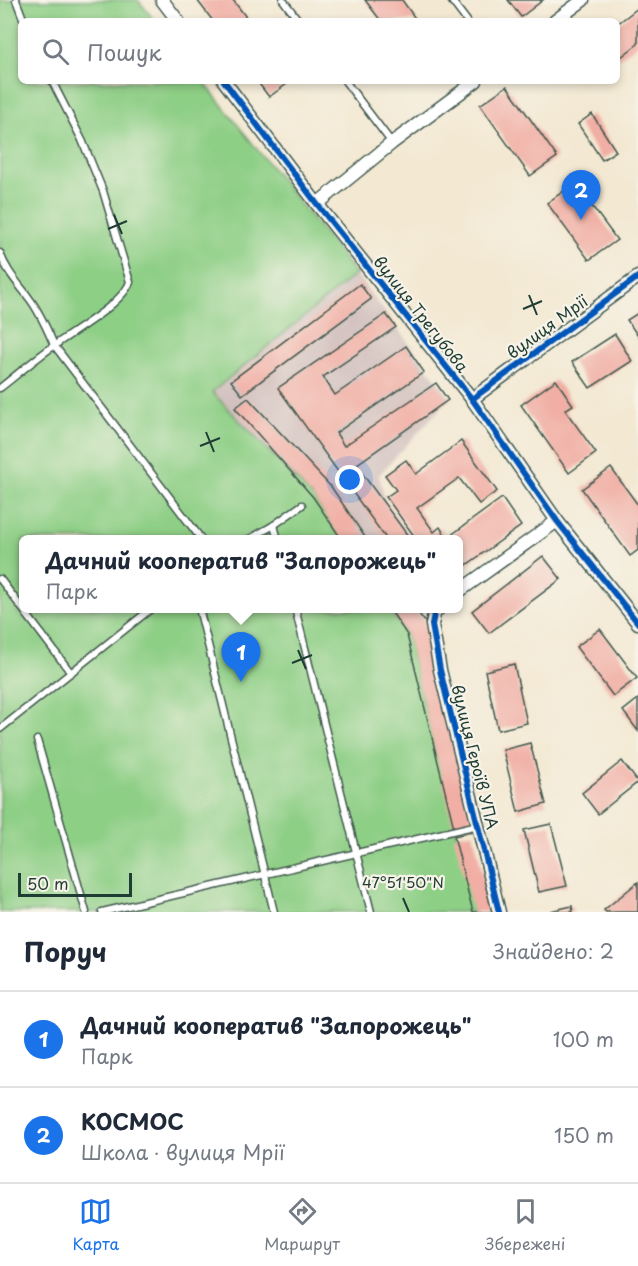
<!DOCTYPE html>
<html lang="uk">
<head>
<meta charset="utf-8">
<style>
  body { margin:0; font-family:"Playpen Sans",sans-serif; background:#f2f2f3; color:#1f2937 }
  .scale { position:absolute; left:18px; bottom:15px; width:114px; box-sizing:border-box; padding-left:6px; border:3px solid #1f3d34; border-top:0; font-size:16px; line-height:21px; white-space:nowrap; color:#1f3d34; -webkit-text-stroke:4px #f7f3e8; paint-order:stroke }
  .you { position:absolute; left:350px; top:480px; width:21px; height:21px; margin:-15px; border:4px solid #fff; border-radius:50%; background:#1a73e8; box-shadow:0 0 0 9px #1a73e833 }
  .badge { display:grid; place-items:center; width:39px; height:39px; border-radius:50%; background:#1a73e8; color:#fff; font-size:20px; font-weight:700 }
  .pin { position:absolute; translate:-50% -50px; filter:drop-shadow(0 2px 3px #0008) }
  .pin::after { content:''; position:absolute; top:32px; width:21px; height:18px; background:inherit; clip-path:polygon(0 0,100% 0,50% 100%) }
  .popup { position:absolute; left:19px; top:535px; width:444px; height:78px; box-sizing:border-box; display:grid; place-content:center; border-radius:9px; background:#fff; filter:drop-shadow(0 2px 4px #0005); font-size:20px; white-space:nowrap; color:#747a83 }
  .popup b { font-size:22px; color:#1f2937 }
  .popup::after { content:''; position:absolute; left:50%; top:100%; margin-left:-12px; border:12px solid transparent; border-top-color:#fff }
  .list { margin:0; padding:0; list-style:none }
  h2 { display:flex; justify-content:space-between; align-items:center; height:78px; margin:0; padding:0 24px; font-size:26px }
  h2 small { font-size:20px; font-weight:400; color:#747a83 }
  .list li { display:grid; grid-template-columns:39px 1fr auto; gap:18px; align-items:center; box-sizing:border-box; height:96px; padding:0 24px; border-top:2px solid #e0e1e3 }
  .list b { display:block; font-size:22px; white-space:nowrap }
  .list p { margin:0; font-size:20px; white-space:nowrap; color:#747a83 }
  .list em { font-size:20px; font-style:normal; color:#747a83 }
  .icon { flex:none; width:33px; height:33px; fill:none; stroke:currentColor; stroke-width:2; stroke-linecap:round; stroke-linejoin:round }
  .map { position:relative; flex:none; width:638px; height:912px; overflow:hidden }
  .search { position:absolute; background:#fff; box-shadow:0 3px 9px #0003; left:18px; right:18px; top:18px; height:66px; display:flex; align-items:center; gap:15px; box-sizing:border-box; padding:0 21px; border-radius:9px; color:#747a83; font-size:22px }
  .sheet { height:270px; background:#fff }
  nav { display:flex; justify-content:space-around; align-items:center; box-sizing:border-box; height:84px; border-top:2px solid #e0e1e3; background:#fff; font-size:16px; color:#747a83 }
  nav a { display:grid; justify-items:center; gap:3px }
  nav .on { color:#1a73e8 }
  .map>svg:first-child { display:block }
  .industrial { fill:#d1bfbd }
  .green { fill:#8ecf86; stroke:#56865d; stroke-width:1.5 }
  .building { fill:#f1aea4 }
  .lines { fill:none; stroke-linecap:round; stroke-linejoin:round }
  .service-casing { stroke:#3f574c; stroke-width:9 }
  .minor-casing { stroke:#3f574c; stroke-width:15 }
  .service { stroke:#fff; stroke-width:6 }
  .minor { stroke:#fff; stroke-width:12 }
  .cycleway-casing { stroke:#f7f3e8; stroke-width:10 }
  .cycleway { stroke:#0057b8; stroke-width:6 }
  .ticks { fill:none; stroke:#1f3d34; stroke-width:2 }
  .labels { text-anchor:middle; stroke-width:4.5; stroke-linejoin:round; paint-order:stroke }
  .street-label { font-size:16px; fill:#1f3d34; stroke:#f7f3e8 }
  .ticks-label { font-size:15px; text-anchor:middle; fill:#1f3d34; stroke:#f7f3e8; stroke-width:4.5; stroke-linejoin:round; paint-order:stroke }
</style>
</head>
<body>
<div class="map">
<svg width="638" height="912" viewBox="0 0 638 912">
  <rect width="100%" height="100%" fill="#f7f3e8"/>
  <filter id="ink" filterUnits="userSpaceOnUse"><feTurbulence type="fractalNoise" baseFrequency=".0167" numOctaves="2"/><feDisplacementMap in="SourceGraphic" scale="12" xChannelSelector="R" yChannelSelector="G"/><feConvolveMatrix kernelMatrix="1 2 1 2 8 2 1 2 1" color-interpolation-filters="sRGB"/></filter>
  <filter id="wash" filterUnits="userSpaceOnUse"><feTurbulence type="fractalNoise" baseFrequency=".008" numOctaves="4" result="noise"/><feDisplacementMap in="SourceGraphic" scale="24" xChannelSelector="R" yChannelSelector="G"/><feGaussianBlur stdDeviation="1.35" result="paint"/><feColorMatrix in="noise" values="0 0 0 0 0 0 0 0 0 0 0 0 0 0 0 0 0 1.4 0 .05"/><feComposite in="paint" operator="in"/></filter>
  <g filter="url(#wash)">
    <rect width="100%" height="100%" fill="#f3e8d2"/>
    <!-- industrial -->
    <polygon class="industrial" points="356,274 450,398 379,475 385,501 413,539 342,539 211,392"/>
    <!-- green -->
    <polygon class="green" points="0,0 138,0 155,21 21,21 21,81 203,81 356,274 212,392 313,497 342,539 23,540 23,608 389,609 407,635 476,912 0,912"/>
    <g id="blocks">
      <!-- building -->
      <g class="building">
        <polygon points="197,0 233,0 249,21 213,21"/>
        <polygon points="365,0 402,0 417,21 381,21"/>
        <polygon points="508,0 543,0 521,17"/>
        <polygon points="638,8 638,44 617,60 617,24"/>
        <polygon points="257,81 291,81 269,97"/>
        <polygon points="507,86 557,157 530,176 480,105"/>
        <polygon points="592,114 616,151 602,160 578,124"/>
        <polygon points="575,183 617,240 589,260 547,203"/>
        <polygon points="360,284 371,299 242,395 231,381"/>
        <polygon points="638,313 638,336 627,320"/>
        <polygon points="386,314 396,327 323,377 335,395 406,346 424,372 336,433 344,446 436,383 448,400 356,465 411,540 387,540 278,388"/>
        <polygon points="615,334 632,361 590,388 572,362"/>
        <polygon points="556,380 573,405 565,410 596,453 569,473 521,405"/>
        <polygon points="248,398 332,488 367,540 342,540 313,497 235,408"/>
        <polygon points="461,441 497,491 479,504 459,478 417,508 434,532 440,527 447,538 502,498 521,526 458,571 458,540 417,540 386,497 396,490 385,475 406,460 416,474"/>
        <polygon points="611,468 638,505 638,550 630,556 582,489"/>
        <polygon points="543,556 561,579 489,633 472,611"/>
        <polygon points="389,608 415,608 425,622 472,823 454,828 407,635"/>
        <polygon points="600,629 637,678 613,696 576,647"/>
        <polygon points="514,664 527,723 498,730 485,671"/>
        <polygon points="638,699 638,731 623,711"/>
        <polygon points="530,743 546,804 518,812 503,750"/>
        <polygon points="622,761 638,782 598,814 582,793"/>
        <polygon points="551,824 567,886 539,892 524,830"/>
        <polygon points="473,832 492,912 473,912 454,836"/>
        <polygon points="638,882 638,912 606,912 604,910"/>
        <polygon points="572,906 573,912 550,912 550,911"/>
      </g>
    </g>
  </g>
  <g filter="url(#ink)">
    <use href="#blocks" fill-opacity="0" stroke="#3f574c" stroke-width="1.5"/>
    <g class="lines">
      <defs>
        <g id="service">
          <polyline points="16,0 24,21"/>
          <polyline points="283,0 299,21"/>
          <polyline points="451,0 467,21"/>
          <polyline points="345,81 392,143"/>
          <path d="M0,253C6,271 18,283 29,298C40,312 47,329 54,345L202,540"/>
          <path d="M0,388C18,374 36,358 55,345C75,330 122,304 130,282L103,191L82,140L52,81"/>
          <polyline points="274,525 278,540"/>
          <polyline points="248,540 274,525 302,505"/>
          <polyline points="0,579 71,673"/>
          <polyline points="199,608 274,912"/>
          <polyline points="295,608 371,912"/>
          <polyline points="0,729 152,608"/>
          <polyline points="37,740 86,912"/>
          <polyline points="102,912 478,825"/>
        </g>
        <g id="minor">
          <polyline points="162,0 178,21"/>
          <polyline points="555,21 583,0"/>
          <polyline points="224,81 317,204 472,399 557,521 638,623"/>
          <polyline points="317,204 392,143 476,81"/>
          <polyline points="472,399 638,277"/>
          <polyline points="458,592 557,521"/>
          <polyline points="439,608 434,614 432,625 440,670 499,912"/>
        </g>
      </defs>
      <!-- service casing -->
      <use href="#service" class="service-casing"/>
      <!-- minor casing -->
      <use href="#minor" class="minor-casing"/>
      <!-- service -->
      <use href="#service" class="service"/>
      <!-- minor -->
      <use href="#minor" class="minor"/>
      <defs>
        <g id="cycleway">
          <polyline points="224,81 317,204 472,399 557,521 638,623"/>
          <polyline points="472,399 638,277"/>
          <polyline points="439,608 434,614 432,625 440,670 499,912"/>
        </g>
      </defs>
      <!-- cycleway casing -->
      <use href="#cycleway" class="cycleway-casing"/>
      <!-- cycleway -->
      <use href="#cycleway" class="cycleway"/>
    </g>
  </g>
  <!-- ticks -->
  <path class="ticks" d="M114,215L122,234M108,229L127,221M529,295L537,315M523,309L542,301M206,432L214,452M200,446L220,438M298,650L306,669M292,663L312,655M403,898L409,912"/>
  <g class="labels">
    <!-- street labels -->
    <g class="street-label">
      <text transform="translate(421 314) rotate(52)" y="6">вулиця Трегубова</text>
      <text transform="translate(547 327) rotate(-36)" y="6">вулиця Мрії</text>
      <text transform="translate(475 757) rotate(76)" y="6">вулиця Героїв УПА</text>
    </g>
  </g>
  <g class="ticks-label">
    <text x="403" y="888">47°51'50"N</text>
  </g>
</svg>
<div class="scale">50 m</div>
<div class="you"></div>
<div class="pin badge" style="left:241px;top:682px">1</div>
<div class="popup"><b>Дачний кооператив &quot;Запорожець&quot;</b>Парк</div>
<div class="pin badge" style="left:581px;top:220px">2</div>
<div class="search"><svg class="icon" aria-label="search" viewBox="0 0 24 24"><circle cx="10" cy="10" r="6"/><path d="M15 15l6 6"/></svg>Пошук</div>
</div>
<section class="sheet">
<h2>Поруч<small>Знайдено: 2</small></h2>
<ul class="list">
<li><span class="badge">1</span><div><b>Дачний кооператив &quot;Запорожець&quot;</b><p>Парк</p></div><em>100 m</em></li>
<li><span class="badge">2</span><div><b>КОСМОС</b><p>Школа · вулиця Мрії</p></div><em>150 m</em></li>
</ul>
</section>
<nav>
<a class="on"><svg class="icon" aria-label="map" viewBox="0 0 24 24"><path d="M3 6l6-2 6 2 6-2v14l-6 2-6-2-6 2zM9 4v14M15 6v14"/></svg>Карта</a>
<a><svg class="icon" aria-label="directions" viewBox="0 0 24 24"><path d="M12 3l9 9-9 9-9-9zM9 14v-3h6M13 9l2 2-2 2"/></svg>Маршрут</a>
<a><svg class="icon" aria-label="saved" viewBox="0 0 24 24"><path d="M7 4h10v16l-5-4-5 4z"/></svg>Збережені</a>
</nav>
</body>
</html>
